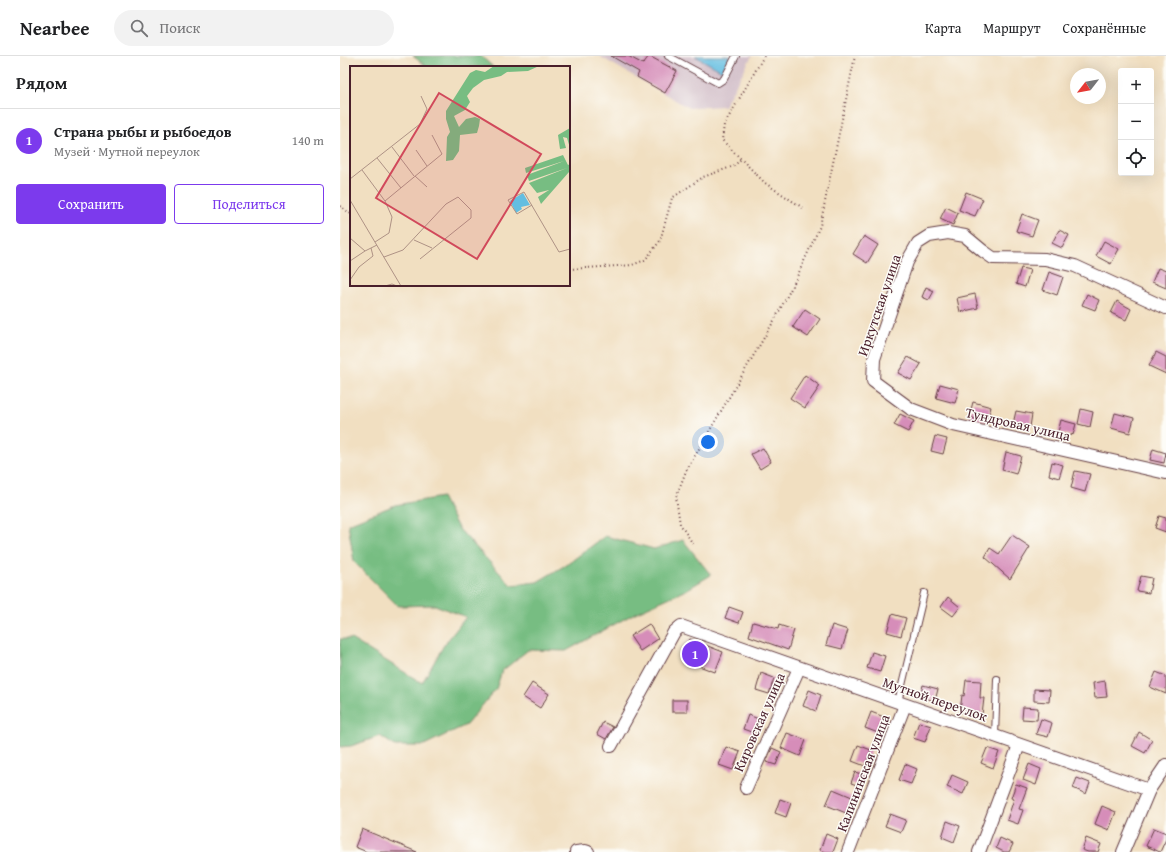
<!DOCTYPE html>
<html lang="ru">
<head>
<meta charset="utf-8">
<style>
  body { margin:0; font-family:"Gentium Book Plus",serif; background:#f2f2f2; color:#202124 }
  .controls { position:absolute; right:12px; top:12px; display:grid; overflow:hidden; border-radius:4px; box-shadow:0 4px 16px #0002 }
  .controls button { width:36px; height:36px; display:grid; place-items:center; padding:0; border:0; border-bottom:1px solid #e0e0e0; background:#fff; color:#202124; font:20px sans-serif }
  .compass { position:absolute; left:730px; top:12px; width:36px; height:36px; border-radius:50%; background:#fff; box-shadow:0 4px 16px #0002; rotate:239deg }
  .you { position:absolute; left:368px; top:386px; width:14px; height:14px; margin:-10px; border:3px solid #fff; border-radius:50%; background:#1a73e8; box-shadow:0 0 0 6px #1a73e833 }
  .badge { display:grid; place-items:center; width:26px; height:26px; border-radius:50%; background:#7c3aed; color:#fff; font-size:13px; font-weight:700 }
  .pin { position:absolute; translate:-50% -50%; border:2px solid #fff; box-shadow:0 1px 4px #0006 }
  .list { margin:0; padding:0; list-style:none }
  h2 { display:flex; justify-content:space-between; align-items:center; height:52px; margin:0; padding:0 16px; font-size:17px }
  h2 small { font-size:13px; font-weight:400; color:#757577 }
  .list li { display:grid; grid-template-columns:26px 1fr auto; gap:12px; align-items:center; box-sizing:border-box; height:64px; padding:0 16px; border-top:1px solid #e0e0e0 }
  .list b { display:block; font-size:15px; white-space:nowrap }
  .list p { margin:0; font-size:13px; white-space:nowrap; color:#757577 }
  .list em { font-size:13px; font-style:normal; color:#757577 }
  .actions { display:flex; gap:8px; padding:12px 16px }
  .actions a { flex:1; padding:9px 0; border:1px solid #7c3aed; border-radius:4px; text-align:center; font-size:14px; color:#7c3aed }
  .actions .main { background:#7c3aed; color:#fff }
  .icon { flex:none; width:22px; height:22px; fill:none; stroke:currentColor; stroke-width:2; stroke-linecap:round; stroke-linejoin:round }
  .map { position:relative; flex:none; width:826px; height:796px; overflow:hidden }
  header { display:flex; align-items:center; gap:24px; box-sizing:border-box; height:56px; padding:0 20px; background:#fff; border-bottom:1px solid #e0e0e0 }
  header strong { font-size:19px }
  nav { display:flex; gap:22px; margin-inline-start:auto; font-size:14px }
  .search { width:280px; height:36px; background:#f2f2f2; display:flex; align-items:center; gap:10px; box-sizing:border-box; padding:0 14px; border-radius:22px; color:#757577; font-size:15px }
  main { display:flex }
  aside { flex:1; background:#fff }
  .map>svg:first-child { display:block }
  .industrial { fill:#d1bdc8 }
  .forest { fill:#77bd82; stroke:#606e56 }
  .water { fill:#63bee1; stroke:#566e86 }
  .building { fill:#d68db9 }
  .lines { fill:none; stroke-linecap:round; stroke-linejoin:round }
  .lane-casing { stroke:#633c42; stroke-width:8 }
  .street-casing { stroke:#633c42; stroke-width:14 }
  .path { stroke:#633c42; stroke-width:2; stroke-dasharray:1 3; stroke-linecap:butt }
  .lane { stroke:#fff; stroke-width:6 }
  .street { stroke:#fff; stroke-width:12 }
  .labels { text-anchor:middle; stroke-width:3; stroke-linejoin:round; paint-order:stroke }
  .street-label { font-size:14px; fill:#4a1f2b; stroke:#fdfcf7 }
  .inset-road { fill:none; stroke:#ae9285; stroke-width:1 }
  .view { fill:#d1495b; fill-opacity:0.15; stroke:#d1495b; stroke-width:2 }
  .inset-edge { fill:none; stroke:#4a1f2b; stroke-width:2 }
</style>
</head>
<body>
<header>
<strong>Nearbee</strong>
<div class="search"><svg class="icon" aria-label="search" viewBox="0 0 24 24"><circle cx="10" cy="10" r="6"/><path d="M15 15l6 6"/></svg>Поиск</div>
<nav><a>Карта</a><a>Маршрут</a><a>Сохранённые</a></nav>
</header>
<main>
<aside>
<h2>Рядом<small></small></h2>
<ul class="list">
<li><span class="badge">1</span><div><b>Страна рыбы и рыбоедов</b><p>Музей · Мутной переулок</p></div><em>140 m</em></li>
</ul>
<div class="actions"><a class="main">Сохранить</a><a>Поделиться</a></div>
</aside>
<div class="map">
<svg width="826" height="796" viewBox="0 0 826 796">
  <rect width="100%" height="100%" fill="#fdfcf7"/>
  <filter id="ink" filterUnits="userSpaceOnUse"><feTurbulence type="fractalNoise" baseFrequency=".025" numOctaves="2"/><feDisplacementMap in="SourceGraphic" scale="8" xChannelSelector="R" yChannelSelector="G"/><feConvolveMatrix kernelMatrix="1 2 1 2 8 2 1 2 1" color-interpolation-filters="sRGB"/></filter>
  <filter id="wash" filterUnits="userSpaceOnUse"><feTurbulence type="fractalNoise" baseFrequency=".012" numOctaves="4" result="noise"/><feDisplacementMap in="SourceGraphic" scale="16" xChannelSelector="R" yChannelSelector="G"/><feGaussianBlur stdDeviation="0.9" result="paint"/><feColorMatrix in="noise" values="0 0 0 0 0 0 0 0 0 0 0 0 0 0 0 0 0 1.4 0 .05"/><feComposite in="paint" operator="in"/></filter>
  <g filter="url(#wash)">
    <rect width="100%" height="100%" fill="#f1dfc1"/>
    <!-- industrial -->
    <polygon class="industrial" points="259,0 412,0 384,50 349,52"/>
    <!-- forest -->
    <g class="forest">
      <polygon points="73,0 141,0 153,11 87,11"/>
      <polygon points="102,441 118,472 171,529 197,526 229,507 265,480 314,493 343,484 371,519 346,534 295,557 226,595 188,594 162,615 156,633 126,669 82,690 55,690 40,680 11,690 0,691 0,583 11,583 82,627 104,589 126,561 95,549 58,550 14,506 8,468 55,449"/>
    </g>
    <!-- water -->
    <polygon class="water" points="355,0 390,0 382,15"/>
    <g id="blocks">
      <!-- building -->
      <g class="building">
        <polygon points="271,0 288,0 303,8 309,0 337,15 325,37 297,21 299,16"/>
        <polygon points="626,136 643,143 635,160 619,154"/>
        <polygon points="606,151 618,157 613,169 600,163"/>
        <polygon points="682,158 698,164 692,180 676,175"/>
        <polygon points="719,174 729,179 722,192 712,187"/>
        <polygon points="524,180 538,189 527,207 513,198"/>
        <polygon points="764,185 779,193 771,208 756,200"/>
        <polygon points="681,212 690,214 685,231 676,228"/>
        <polygon points="818,212 826,215 826,232 812,226"/>
        <polygon points="709,216 723,221 717,239 703,234"/>
        <polygon points="586,231 594,235 589,244 582,241"/>
        <polygon points="635,238 638,252 620,256 617,242"/>
        <polygon points="747,238 759,244 755,254 742,249"/>
        <polygon points="777,245 791,253 786,264 771,257"/>
        <polygon points="465,253 480,263 468,281 453,271"/>
        <polygon points="816,296 826,301 826,318 809,310"/>
        <polygon points="568,301 581,308 571,324 558,317"/>
        <polygon points="465,319 480,330 465,352 450,342"/>
        <polygon points="600,328 619,333 615,347 596,342"/>
        <polygon points="633,346 651,351 647,366 629,361"/>
        <polygon points="741,353 753,356 750,371 738,368"/>
        <polygon points="676,355 692,358 690,371 673,368"/>
        <polygon points="775,357 794,362 790,377 771,372"/>
        <polygon points="560,358 574,365 568,376 554,369"/>
        <polygon points="721,364 736,368 733,379 732,378 731,380 718,376"/>
        <polygon points="595,380 607,383 603,398 591,395"/>
        <polygon points="423,392 431,406 420,413 411,398"/>
        <polygon points="813,393 826,397 824,407 810,404"/>
        <polygon points="666,396 681,400 676,418 662,414"/>
        <polygon points="712,406 723,409 719,422 709,419"/>
        <polygon points="735,415 750,418 745,436 731,432"/>
        <polygon points="819,460 826,462 826,476 815,472"/>
        <polygon points="672,479 690,491 670,523 645,501 650,492 659,498"/>
        <polygon points="801,520 812,522 809,537 797,535"/>
        <polygon points="608,541 620,551 613,560 601,551"/>
        <polygon points="389,551 403,556 399,567 385,562"/>
        <polygon points="552,558 566,562 561,580 547,576"/>
        <polygon points="413,566 438,573 439,569 454,574 448,594 409,580"/>
        <polygon points="309,568 318,583 300,595 290,580"/>
        <polygon points="492,569 508,574 502,593 486,589"/>
        <polygon points="350,583 383,596 375,616 359,610 362,604 344,597"/>
        <polygon points="532,596 545,600 540,616 527,612"/>
        <polygon points="816,616 826,620 826,638 810,631"/>
        <polygon points="421,617 434,622 429,638 416,634"/>
        <polygon points="626,624 641,625 640,642 644,642 642,659 620,656 622,639 624,640"/>
        <polygon points="765,625 767,641 755,642 753,627"/>
        <polygon points="192,627 209,638 200,652 183,641"/>
        <polygon points="583,629 598,633 595,645 580,641"/>
        <polygon points="694,633 710,634 709,646 694,645"/>
        <polygon points="469,634 481,639 476,655 463,650"/>
        <rect x="332" y="644" width="15" height="12"/>
        <polygon points="683,651 698,652 697,664 682,663"/>
        <polygon points="531,656 544,661 538,677 525,672"/>
        <polygon points="408,659 419,663 414,677 403,673"/>
        <polygon points="701,663 712,667 708,681 696,678"/>
        <polygon points="263,666 273,671 266,683 257,678"/>
        <polygon points="579,666 591,670 585,686 573,682"/>
        <polygon points="799,676 812,684 805,697 792,690"/>
        <polygon points="447,677 466,684 460,700 441,692"/>
        <polygon points="518,689 531,694 525,710 512,705"/>
        <polygon points="386,691 400,696 393,714 379,709"/>
        <polygon points="432,692 441,696 436,709 426,706"/>
        <polygon points="647,692 659,696 653,712 641,707"/>
        <polygon points="565,708 577,713 571,728 559,724"/>
        <polygon points="689,708 701,713 696,729 683,724"/>
        <polygon points="515,716 524,719 520,730 511,727"/>
        <polygon points="612,719 628,726 623,738 607,731"/>
        <polygon points="737,722 750,727 746,738 733,732"/>
        <polygon points="676,728 687,732 679,753 683,754 678,768 667,764 674,743 671,742"/>
        <polygon points="493,733 512,741 506,757 486,749"/>
        <polygon points="440,743 451,747 446,761 435,757"/>
        <polygon points="762,750 776,756 769,774 755,768"/>
        <polygon points="550,758 566,764 561,776 545,770"/>
        <polygon points="607,765 620,770 614,786 602,781"/>
        <polygon points="814,772 826,777 826,783 820,796 806,790"/>
        <polygon points="22,773 77,796 27,796 15,791"/>
        <polygon points="486,778 498,783 493,796 485,796 480,794"/>
        <polygon points="660,782 673,788 669,796 664,796 656,792"/>
        <polygon points="746,782 761,788 758,796 748,796 742,794"/>
      </g>
    </g>
  </g>
  <g filter="url(#ink)">
    <use href="#blocks" fill-opacity="0" stroke="#633c42" stroke-width="1"/>
    <g class="lines">
      <defs>
        <g id="lane">
          <polyline points="328,0 378,27 384,23 396,0"/>
          <polyline points="558,646 584,537"/>
          <polyline points="655,680 657,623"/>
        </g>
        <g id="street">
          <polyline points="826,252 735,210 705,203 653,202 643,195 625,180 608,177 589,180 578,187 567,206 534,303 533,325 571,353 613,369 826,417"/>
          <polyline points="271,690 334,576 341,570 809,734"/>
          <polyline points="406,732 459,612"/>
          <polyline points="236,796 245,795 248,796"/>
          <polyline points="508,796 565,649"/>
          <polyline points="639,796 679,689"/>
          <polyline points="783,796 809,734 826,709"/>
        </g>
      </defs>
      <!-- lane casing -->
      <use href="#lane" class="lane-casing"/>
      <!-- street casing -->
      <use href="#street" class="street-casing"/>
      <!-- path -->
      <g class="path">
        <polyline points="424,0 384,69 382,84 425,127 463,152"/>
        <polyline points="0,150 11,158"/>
        <polyline points="229,213 292,209 305,204 320,185 332,142 363,121 394,110 401,103"/>
        <polyline points="353,488 340,468 336,441 346,415 435,263 455,225 480,170 515,0"/>
      </g>
      <!-- lane -->
      <use href="#lane" class="lane"/>
      <!-- street -->
      <use href="#street" class="street"/>
    </g>
  </g>
  <g class="labels">
    <!-- street labels -->
    <g class="street-label">
      <text transform="translate(539 249) rotate(-71)" y="5">Иркутская улица</text>
      <text transform="translate(678 368) rotate(13)" y="5">Тундровая улица</text>
      <text transform="translate(595 643) rotate(19)" y="5">Мутной переулок</text>
      <text transform="translate(419 666) rotate(-66)" y="5">Кировская улица</text>
      <text transform="translate(523 717) rotate(-69)" y="5">Калининская улица</text>
    </g>
  </g>
  <!-- overview -->
  <g transform="translate(10 10)">
    <rect width="220" height="220" fill="#f1dfc1"/>
    <path d="M144,0H189L178,5L157,6L151,10L134,14L123,22L117,30L120,36L115,44L104,50L109,61L116,53L125,51L130,53L129,60L127,67L110,69L109,85L103,94L96,95L97,71L100,66L96,53V45L120,7L126,4L135,6ZM220,62V82L217,72L213,71L216,82L210,83L208,69ZM213,89L218,99L220,98L219,106L191,138L188,131L199,124L187,127L179,117L217,102L179,115L177,109L214,95L176,107L175,102Z" fill="#77bd82"/>
    <path d="M173,127L180,139L171,141L172,143L166,147L160,135Z" fill="#63bee1"/>
    <path class="inset-road" d="M42,81L64,110M66,84L77,100M27,92L51,122M12,104L35,135L42,151L39,167L25,176M65,110L77,121M0,113L70,58L77,43L71,30M0,134L51,220M35,135L92,88L82,69M182,139L167,148L158,134L174,126L209,186L220,183M0,172L15,185L27,179M64,174L82,182M34,191L53,184L96,138L108,131L121,144V152L70,193M0,195L15,185M0,214L9,201L23,190L21,182M35,220L42,218L47,220"/>
    <path class="view" d="M89,27L191,88L127,193L26,132Z"/>
    <rect width="220" height="220" class="inset-edge"/>
  </g>
</svg>
<div class="controls">
<button>+</button>
<button>−</button>
<button><svg class="icon" aria-label="locate" viewBox="0 0 24 24"><circle cx="12" cy="12" r="6"/><path d="M12 2v4M12 18v4M2 12h4M18 12h4"/></svg></button>
</div>
<svg class="compass" viewBox="-18 -18 36 36"><path d="M0-13l5 13h-10z" fill="#e53935"/><path d="M0 13l5-13h-10z" fill="#757577"/></svg>
<div class="you"></div>
<div class="pin badge" style="left:355px;top:598px">1</div>
</div>
</main>
</body>
</html>
